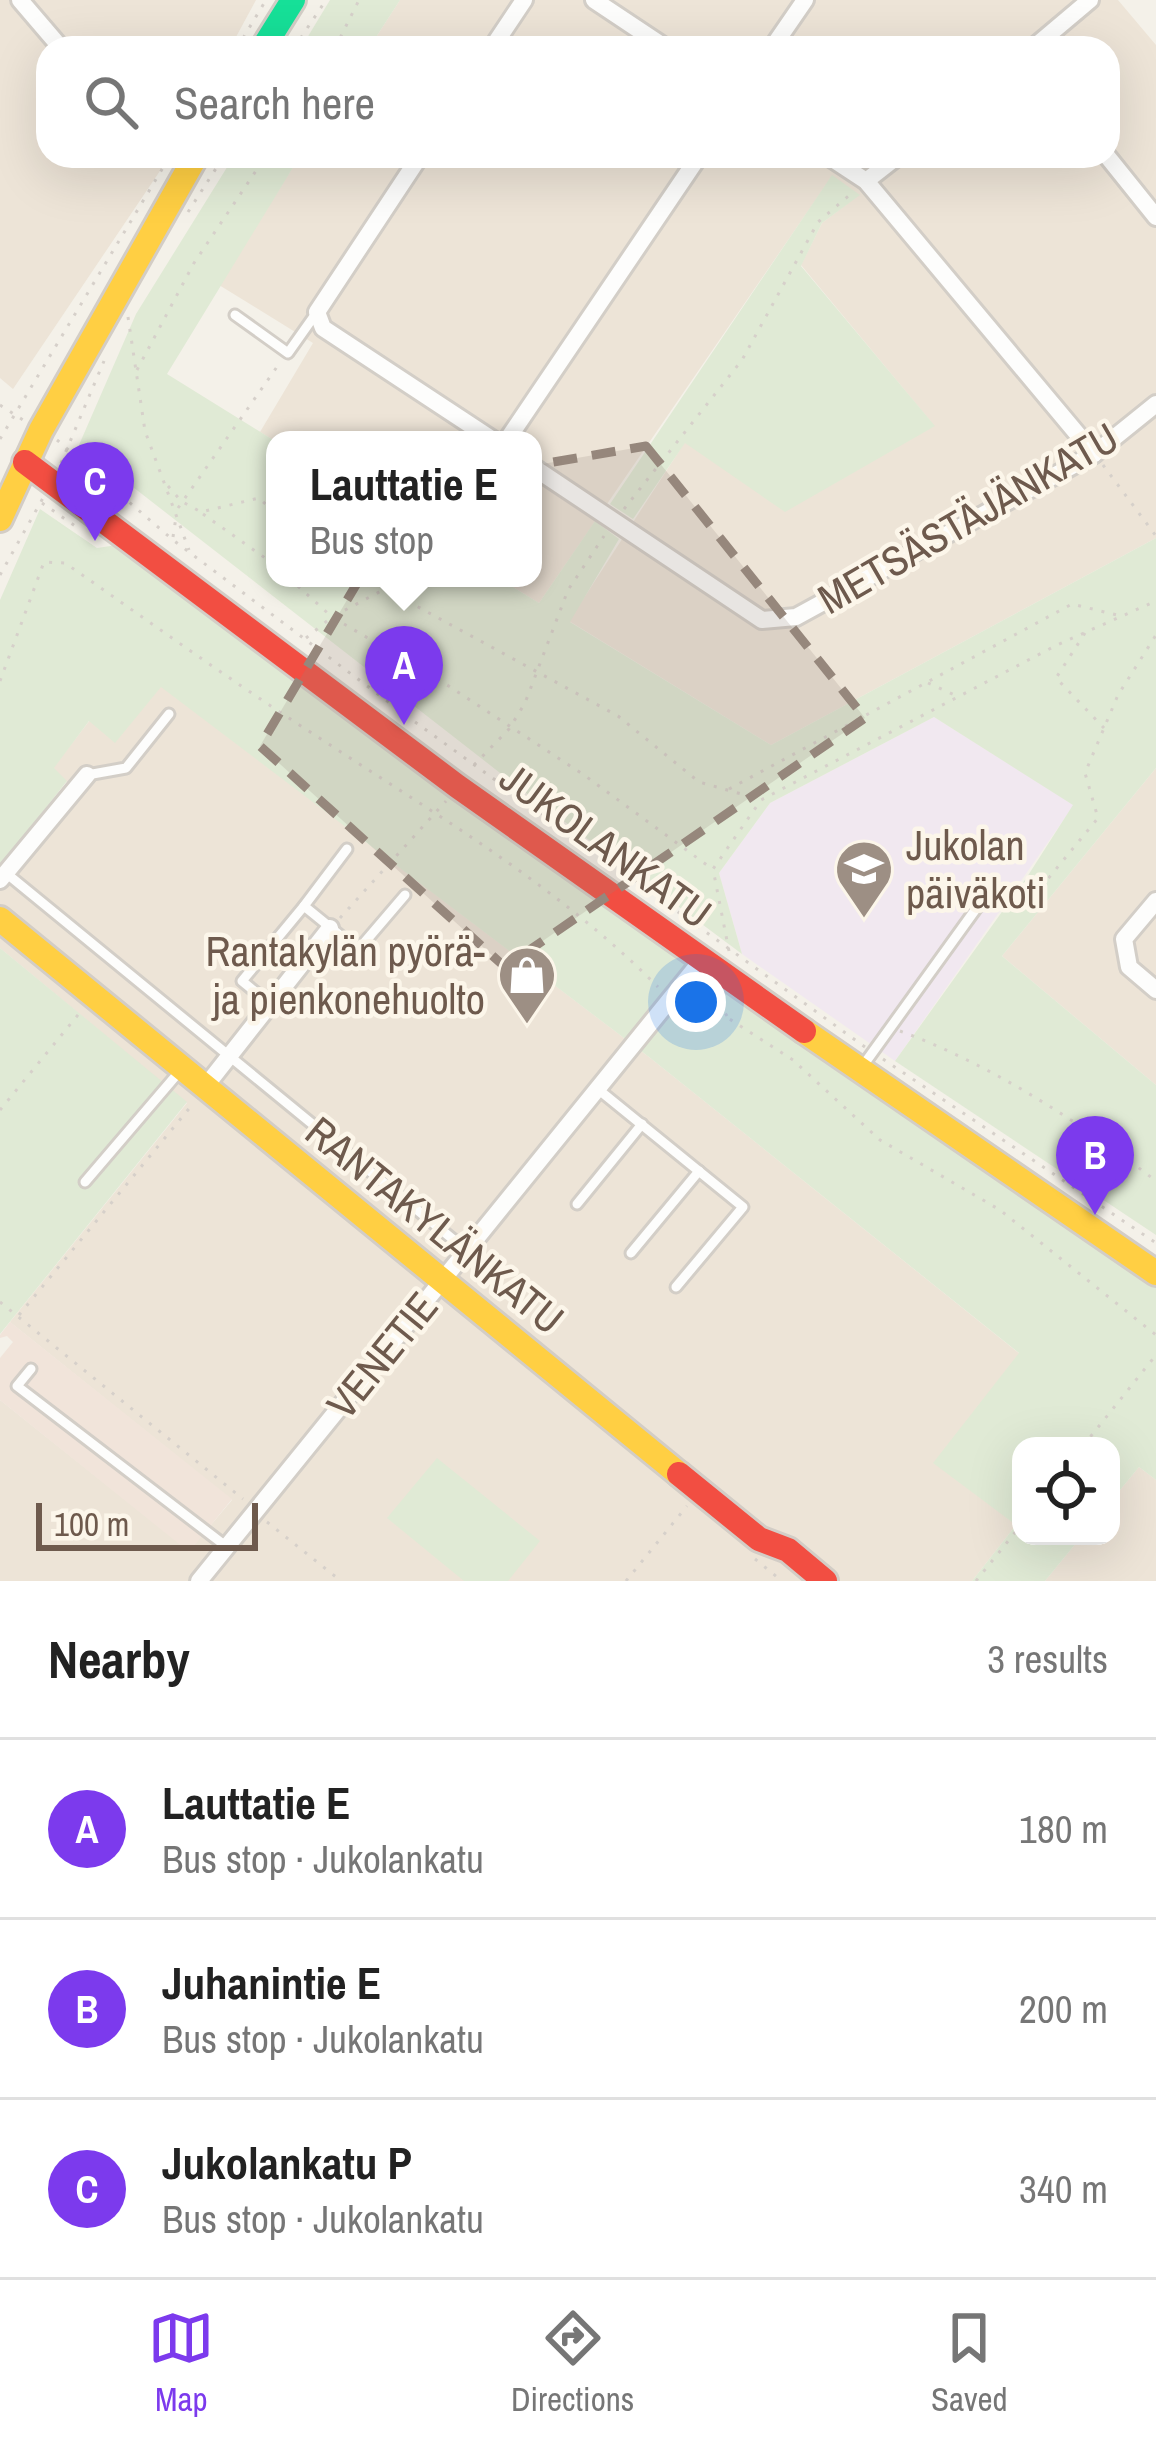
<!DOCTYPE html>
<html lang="en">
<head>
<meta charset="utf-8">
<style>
  body { margin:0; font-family:"Archivo Narrow",sans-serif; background:#f2f2f2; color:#222 }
  .controls { position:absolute; right:36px; bottom:36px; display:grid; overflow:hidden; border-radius:24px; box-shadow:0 12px 48px #0002 }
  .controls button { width:108px; height:108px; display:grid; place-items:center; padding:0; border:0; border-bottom:3px solid #e0e0e0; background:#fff; color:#222; font:60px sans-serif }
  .scale { position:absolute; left:36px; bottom:30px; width:222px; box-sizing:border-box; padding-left:12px; border:6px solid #6e5a4d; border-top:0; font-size:33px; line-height:42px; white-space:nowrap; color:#6e5a4d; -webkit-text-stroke:9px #fcf6ea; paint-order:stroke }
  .you { position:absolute; left:696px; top:1002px; width:42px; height:42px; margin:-30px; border:9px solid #fff; border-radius:50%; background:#1a73e8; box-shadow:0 0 0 18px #1a73e833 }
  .badge { display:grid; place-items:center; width:78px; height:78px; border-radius:50%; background:#7c3aed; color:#fff; font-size:39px; font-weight:700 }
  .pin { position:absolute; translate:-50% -99px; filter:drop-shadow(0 3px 6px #0008) }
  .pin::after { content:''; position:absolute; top:63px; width:42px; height:36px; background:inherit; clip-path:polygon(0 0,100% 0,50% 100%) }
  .popup { position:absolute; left:266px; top:431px; width:276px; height:156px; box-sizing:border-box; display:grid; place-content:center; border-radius:24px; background:#fff; filter:drop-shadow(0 3px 9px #0005); font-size:39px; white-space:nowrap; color:#767676 }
  .popup b { font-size:45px; color:#222 }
  .popup::after { content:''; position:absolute; left:50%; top:100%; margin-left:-24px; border:24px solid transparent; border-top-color:#fff }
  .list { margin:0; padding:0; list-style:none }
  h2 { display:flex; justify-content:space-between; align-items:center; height:156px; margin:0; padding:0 48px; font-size:51px }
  h2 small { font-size:39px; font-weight:400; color:#767676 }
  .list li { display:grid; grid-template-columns:78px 1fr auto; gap:36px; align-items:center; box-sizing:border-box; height:180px; padding:0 48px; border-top:3px solid #e0e0e0 }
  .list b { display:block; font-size:45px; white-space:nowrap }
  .list p { margin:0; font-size:39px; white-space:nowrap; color:#767676 }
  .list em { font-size:39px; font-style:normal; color:#767676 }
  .icon { flex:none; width:66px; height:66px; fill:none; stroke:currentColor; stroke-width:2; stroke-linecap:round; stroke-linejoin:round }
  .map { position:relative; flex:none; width:1156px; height:1581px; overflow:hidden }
  .search { position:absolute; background:#fff; box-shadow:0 12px 48px #0002; left:36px; right:36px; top:36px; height:132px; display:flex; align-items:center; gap:30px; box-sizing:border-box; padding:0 42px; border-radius:36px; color:#767676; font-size:45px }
  .sheet { height:696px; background:#fff }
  nav { display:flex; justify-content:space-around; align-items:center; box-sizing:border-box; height:168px; border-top:3px solid #e0e0e0; background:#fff; font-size:33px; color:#767676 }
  nav a { display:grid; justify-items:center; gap:6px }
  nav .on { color:#7c3aed }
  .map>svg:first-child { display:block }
  .residential { fill:#ede4d7 }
  .commercial { fill:#f1e4da }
  .education { fill:#f1e8f0 }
  .green { fill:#e0ead5 }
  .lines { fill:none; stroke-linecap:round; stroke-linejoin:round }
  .lane-casing { stroke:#d3cec7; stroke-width:15 }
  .street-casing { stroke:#d3cec7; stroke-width:22 }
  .fast-casing { stroke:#d3cdc6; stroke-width:30 }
  .slow-casing { stroke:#d3cdc6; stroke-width:30 }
  .jam-casing { stroke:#d3cdc6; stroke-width:30 }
  .path { stroke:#d6d0ca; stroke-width:3; stroke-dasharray:3 9; stroke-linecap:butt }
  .lane { stroke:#fdfdfc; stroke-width:9 }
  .street { stroke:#fdfdfc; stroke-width:16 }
  .fast { stroke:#16e098; stroke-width:24 }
  .slow { stroke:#ffcf43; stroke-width:24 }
  .jam { stroke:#f24e42; stroke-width:24 }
  .marked { fill:#96877c; fill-opacity:0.2; stroke:#96877c; stroke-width:9; stroke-dasharray:24 15; stroke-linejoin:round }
  .labels { text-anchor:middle; stroke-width:9; stroke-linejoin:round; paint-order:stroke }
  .street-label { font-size:42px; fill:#6e5a4d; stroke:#fcf6ea }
  .poi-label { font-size:42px; fill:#6e5a4d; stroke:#fcf6ea; text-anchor:start }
</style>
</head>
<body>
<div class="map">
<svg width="1156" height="1581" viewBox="0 0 1156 1581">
  <rect width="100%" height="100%" fill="#f4f1e9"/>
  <!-- residential -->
  <g class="residential">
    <polygon points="0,0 256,0 230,48 48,48 48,156 170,156 13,389 0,378"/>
    <polygon points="400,0 1118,0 1156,45 1156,538 771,745 569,621 685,442 932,423 801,265 822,223 859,195 832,176 539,603 498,578 533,578 533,440 275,441 260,432 313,343 219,285 300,156 1108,156 1108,48 369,48"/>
    <polygon points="161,686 649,1057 1020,1354 1016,1525 972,1581 0,1581 0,1400 189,1551 232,1500 10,1322 187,1103 0,948 0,866 67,782 53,768 90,720 115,742"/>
    <polygon points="1156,768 1156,1085 1002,956"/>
    <polygon points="1139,1467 1156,1480 1156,1581 1045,1581 1082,1536 1111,1536 1111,1501"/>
  </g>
  <!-- commercial -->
  <polygon class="commercial" points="10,1322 232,1499 189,1552 0,1400 0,1358 13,1342 7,1336 0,1338 0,1335"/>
  <!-- education -->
  <polygon class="education" points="934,717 1074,805 895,1061 742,954 719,873 770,803"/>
  <!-- green -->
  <g class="green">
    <polygon points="330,0 400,0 369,48 301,48"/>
    <polygon points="234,156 300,156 167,374 275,441 275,578 498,578 539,603 595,521 619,539 570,622 771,745 1156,538 1156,768 1002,956 1156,1085 1156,1235 895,1061 1027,877 1073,805 934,717 770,803 719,873 742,954 522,790 79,445 136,314"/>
    <polygon points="832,175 860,195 822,223 801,266 935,426 785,512 685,443 633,519 610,504"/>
    <polygon points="40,509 97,548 124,544 1156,1282 1156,1480 1139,1467 1111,1501 1111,1446 1021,1446 1021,1536 1082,1536 1045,1581 972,1581 1016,1525 933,1463 1019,1353 649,1057 161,687 115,743 89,721 54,768 67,781 0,866 0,600"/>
    <polygon points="0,948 187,1102 0,1334"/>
    <polygon points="437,1458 540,1541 508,1581 464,1581 387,1518"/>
  </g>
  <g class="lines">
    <defs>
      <g id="lane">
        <polyline points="235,315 288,353 317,312"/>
        <polyline points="87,775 126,768 169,714"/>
        <polyline points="6,873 466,1250"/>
        <polyline points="304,906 347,849"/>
        <polyline points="270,1004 242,981 304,906 358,950 405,895"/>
        <polyline points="862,1067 991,888"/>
        <polyline points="599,1090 743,1207 676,1287"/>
        <polyline points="85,1182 179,1072"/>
        <polyline points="577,1204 642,1124"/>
        <polyline points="631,1253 699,1171"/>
        <polyline points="31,1369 17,1386 227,1547"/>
      </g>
      <g id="street">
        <polyline points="20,0 61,48"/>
        <polyline points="594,0 666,48"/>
        <polyline points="492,48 524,0"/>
        <polyline points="772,48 805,0"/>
        <polyline points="1033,48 1090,0"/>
        <polyline points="420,156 317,312 323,328 493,440"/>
        <polyline points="828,156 866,181 1094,454"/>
        <polyline points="1107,156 1156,217"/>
        <polyline points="866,181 898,156"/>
        <polyline points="507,440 699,156"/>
        <polyline points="533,467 762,620 796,617 1094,454 1156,404"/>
        <polyline points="0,880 87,775"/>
        <polyline points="1156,901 1124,939 1129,967 1156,990"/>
        <polyline points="205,1087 330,928"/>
        <polyline points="199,1581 701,961"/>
      </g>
      <polyline id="fast" points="263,48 293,0"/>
      <g id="slow">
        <polyline points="0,519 41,430 196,156"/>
        <polyline points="0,919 679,1474"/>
        <polyline points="804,1031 1156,1273"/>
      </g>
      <g id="jam">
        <polyline points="25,462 457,786 804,1031"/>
        <polyline points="679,1474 759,1539 788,1550 825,1581"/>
      </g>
    </defs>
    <!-- lane casing -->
    <use href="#lane" class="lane-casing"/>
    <!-- street casing -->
    <use href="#street" class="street-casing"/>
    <!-- fast casing -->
    <use href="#fast" class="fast-casing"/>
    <!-- slow casing -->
    <use href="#slow" class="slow-casing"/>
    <!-- jam casing -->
    <use href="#jam" class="jam-casing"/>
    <!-- path -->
    <g class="path">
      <polyline points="237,48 266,0"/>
      <polyline points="294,48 326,0"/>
      <polyline points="335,48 359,0"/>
      <polyline points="188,212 224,156"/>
      <polyline points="128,317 145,431 189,550"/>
      <polyline points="137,370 194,263 266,156"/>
      <polyline points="0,405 23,420"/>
      <polyline points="0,439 170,156"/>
      <polyline points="57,440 173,540 415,722 865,1047"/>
      <polyline points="61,463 104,361"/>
      <polyline points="1103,465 1156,536"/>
      <polyline points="168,486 181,501 201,512 259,498 275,513"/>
      <polyline points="42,503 78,528"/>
      <polyline points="178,508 279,364"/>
      <polyline points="624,509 742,360 818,222 852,193"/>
      <polyline points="203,514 275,565"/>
      <polyline points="173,537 176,517"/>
      <polyline points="0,575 43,498"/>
      <polyline points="289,578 332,617 438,679 584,775 711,868"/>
      <polyline points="365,578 618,716 699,782 759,799"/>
      <polyline points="1085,633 1056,678 1104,728"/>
      <polyline points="306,638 332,617 383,590"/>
      <path d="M0,681L44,562L65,563C150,622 234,683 321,739C438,816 559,887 658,987"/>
      <polyline points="928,683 957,696"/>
      <polyline points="474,765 509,729 525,703 568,590 604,536"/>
      <polyline points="729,789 1072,604 1121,616"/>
      <polyline points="1002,887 1047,880 1098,818 1085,773 1118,695 1156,635"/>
      <polyline points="340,918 446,801"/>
      <polyline points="729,951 713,869 761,800 1057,645 1156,601"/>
      <polyline points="713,993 727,1016"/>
      <polyline points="683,1010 728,1018 793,1060 880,1140 1000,1210 1156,1335"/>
      <path d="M900,1031C992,1065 1078,1121 1156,1181"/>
      <polyline points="883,1059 1156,1243"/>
      <polyline points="0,1110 82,1010"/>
      <polyline points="0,1302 243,1499"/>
      <polyline points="19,1315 192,1105"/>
      <polyline points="1083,1446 1156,1355"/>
      <polyline points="267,1522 341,1581"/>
      <polyline points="755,1559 782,1581"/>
      <polyline points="626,1581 687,1506"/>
      <polyline points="976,1581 1021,1525"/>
    </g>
    <!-- lane -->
    <use href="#lane" class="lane"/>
    <!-- street -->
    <use href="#street" class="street"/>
    <!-- fast -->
    <use href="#fast" class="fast"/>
    <!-- slow -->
    <use href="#slow" class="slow"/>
    <!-- jam -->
    <use href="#jam" class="jam"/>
  </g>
  <!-- marked area -->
  <path class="marked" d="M646,446L865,718L505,967L260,746L415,486Z"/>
  <!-- icons -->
  <defs>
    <symbol id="school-pin" viewBox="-11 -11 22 30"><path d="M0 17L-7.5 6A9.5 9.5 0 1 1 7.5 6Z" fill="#9d8f84" stroke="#fcf6ea"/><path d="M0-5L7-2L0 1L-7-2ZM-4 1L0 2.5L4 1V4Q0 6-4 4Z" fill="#fff"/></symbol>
    <symbol id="shop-pin" viewBox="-11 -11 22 30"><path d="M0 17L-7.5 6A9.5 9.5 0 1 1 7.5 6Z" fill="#9d8f84" stroke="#fcf6ea"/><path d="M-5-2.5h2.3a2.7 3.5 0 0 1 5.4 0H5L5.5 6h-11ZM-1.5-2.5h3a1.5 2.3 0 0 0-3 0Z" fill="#fff"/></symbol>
  </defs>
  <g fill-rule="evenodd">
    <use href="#school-pin" x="831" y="836" width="66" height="90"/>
    <use href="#shop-pin" x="494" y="942" width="66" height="90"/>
  </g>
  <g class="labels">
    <!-- street labels -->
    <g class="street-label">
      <text transform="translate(968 518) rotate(-30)" y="15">METSÄSTÄJÄNKATU</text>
      <text transform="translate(606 845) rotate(36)" y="15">JUKOLANKATU</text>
      <text transform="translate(435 1225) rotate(39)" y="15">RANTAKYLÄNKATU</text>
      <text transform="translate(382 1355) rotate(-51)" y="15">VENETIE</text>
    </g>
    <!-- poi labels -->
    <g class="poi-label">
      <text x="906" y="860">Jukolan<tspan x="906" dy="48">päiväkoti</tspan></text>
      <text x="485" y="966" text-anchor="end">Rantakylän pyörä-<tspan x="485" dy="48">ja pienkonehuolto</tspan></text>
    </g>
  </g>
</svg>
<div class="controls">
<button><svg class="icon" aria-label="locate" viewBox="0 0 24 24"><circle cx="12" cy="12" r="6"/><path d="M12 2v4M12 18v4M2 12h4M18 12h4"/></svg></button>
</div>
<div class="scale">100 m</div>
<div class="you"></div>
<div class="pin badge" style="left:404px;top:725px">A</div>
<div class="popup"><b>Lauttatie E</b>Bus stop</div>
<div class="pin badge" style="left:1095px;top:1215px">B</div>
<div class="pin badge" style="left:95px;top:541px">C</div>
<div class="search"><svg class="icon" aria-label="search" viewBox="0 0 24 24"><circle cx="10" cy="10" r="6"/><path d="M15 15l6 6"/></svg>Search here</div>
</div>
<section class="sheet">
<h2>Nearby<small>3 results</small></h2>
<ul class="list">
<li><span class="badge">A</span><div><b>Lauttatie E</b><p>Bus stop · Jukolankatu</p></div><em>180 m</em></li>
<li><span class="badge">B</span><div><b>Juhanintie E</b><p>Bus stop · Jukolankatu</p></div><em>200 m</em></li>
<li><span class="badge">C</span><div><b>Jukolankatu P</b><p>Bus stop · Jukolankatu</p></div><em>340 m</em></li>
</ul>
</section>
<nav>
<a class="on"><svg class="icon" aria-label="map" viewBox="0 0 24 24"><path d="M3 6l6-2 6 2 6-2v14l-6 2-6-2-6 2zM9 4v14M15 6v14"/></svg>Map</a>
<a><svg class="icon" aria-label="directions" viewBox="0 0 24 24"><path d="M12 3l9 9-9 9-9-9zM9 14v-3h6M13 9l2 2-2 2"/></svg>Directions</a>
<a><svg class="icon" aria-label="saved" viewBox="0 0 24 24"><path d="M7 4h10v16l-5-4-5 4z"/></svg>Saved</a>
</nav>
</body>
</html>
